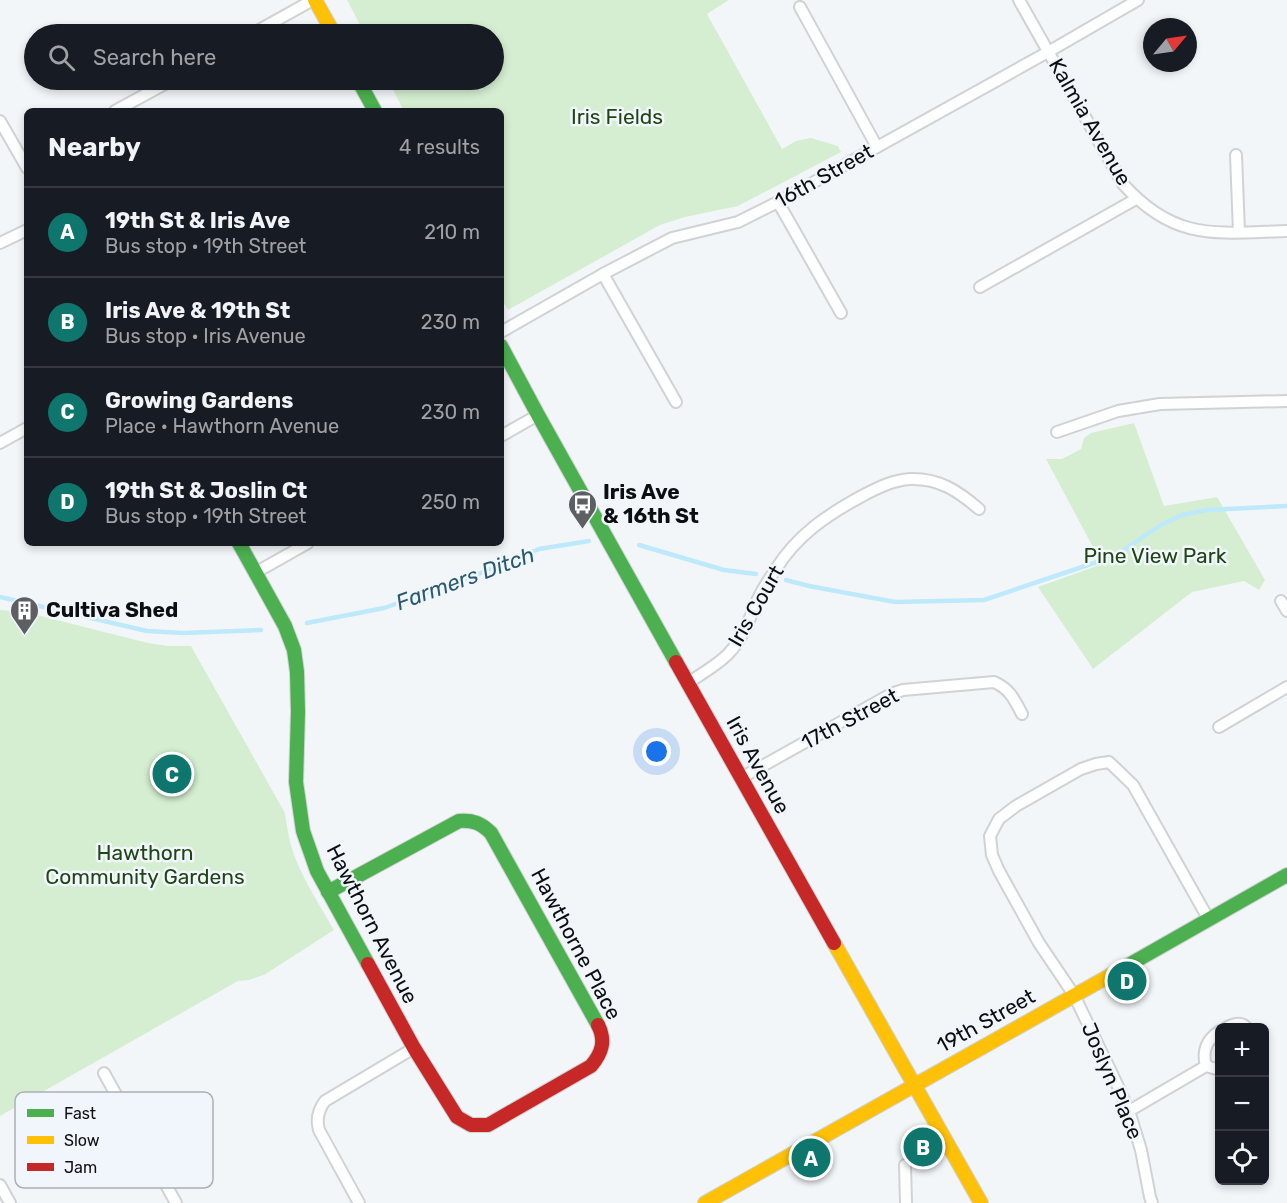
<!DOCTYPE html>
<html lang="en">
<head>
<meta charset="utf-8">
<style>
  body { margin:0; font-family:Rubik,sans-serif; background:#20242c; color:#f1f3f6 }
  .controls { position:absolute; right:18px; bottom:18px; display:grid; overflow:hidden; border-radius:9px; box-shadow:0 3px 9px #0003 }
  .controls button { width:54px; height:54px; display:grid; place-items:center; padding:0; border:0; border-bottom:2px solid #363941; background:#171b24; color:#f1f3f6; font:30px sans-serif }
  .compass { position:absolute; left:1143px; top:18px; width:54px; height:54px; border-radius:50%; background:#171b24; box-shadow:0 3px 9px #0003; rotate:61deg }
  .you { position:absolute; left:657px; top:752px; width:21px; height:21px; margin:-15px; border:4px solid #fff; border-radius:50%; background:#1a73e8; box-shadow:0 0 0 9px #1a73e833 }
  .badge { display:grid; place-items:center; width:39px; height:39px; border-radius:50%; background:#0f766e; color:#fff; font-size:20px; font-weight:700 }
  .pin { position:absolute; translate:-50% -50%; border:3px solid #fff; box-shadow:0 2px 6px #0006 }
  .list { margin:0; padding:0; list-style:none }
  h2 { display:flex; justify-content:space-between; align-items:center; height:78px; margin:0; padding:0 24px; font-size:26px }
  h2 small { font-size:20px; font-weight:400; color:#9ea1a6 }
  .list li { display:grid; grid-template-columns:39px 1fr auto; gap:18px; align-items:center; box-sizing:border-box; height:90px; padding:0 24px; border-top:2px solid #363941 }
  .list b { display:block; font-size:22px; white-space:nowrap }
  .list p { margin:0; font-size:20px; white-space:nowrap; color:#9ea1a6 }
  .list em { font-size:20px; font-style:normal; color:#9ea1a6 }
  .icon { flex:none; width:33px; height:33px; fill:none; stroke:currentColor; stroke-width:2; stroke-linecap:round; stroke-linejoin:round }
  .map { position:relative; flex:none; width:1287px; height:1203px; overflow:hidden }
  .search { position:absolute; background:#171b24; box-shadow:0 3px 9px #0003; left:24px; top:24px; width:480px; height:66px; display:flex; align-items:center; gap:15px; box-sizing:border-box; padding:0 21px; border-radius:33px; color:#9ea1a6; font-size:22px }
  .panel { position:absolute; background:#171b24; box-shadow:0 3px 9px #0003; left:24px; top:108px; width:480px; height:438px; border-radius:9px }
  .map>svg:first-child { display:block }
  .green { fill:#d5eed1 }
  .lines { fill:none; stroke-linecap:round; stroke-linejoin:round }
  .stream { stroke:#bde9fb; stroke-width:4.5 }
  .street-casing { stroke:#d0d2d4; stroke-width:14 }
  .fast-casing { stroke:#d0d2d4; stroke-width:16 }
  .slow-casing { stroke:#d0d2d4; stroke-width:16 }
  .jam-casing { stroke:#d0d2d4; stroke-width:16 }
  .street { stroke:#fdfefe; stroke-width:10 }
  .fast { stroke:#4caf50; stroke-width:14 }
  .slow { stroke:#ffc107; stroke-width:14 }
  .jam { stroke:#c62828; stroke-width:14 }
  .labels { text-anchor:middle; stroke-width:5; stroke-linejoin:round; paint-order:stroke }
  .park-label { font-size:21px; fill:#204413; stroke:#f0f6fc }
  .street-label { font-size:21px; fill:#0c0e10; stroke:#f0f6fc }
  .poi-label { font-size:21px; font-weight:bold; fill:#0c0e10; stroke:#f0f6fc; text-anchor:start }
  .water-label { font-size:22px; font-style:italic; fill:#2a5a6b; stroke:#f0f6fc }
  .key { fill:#f0f6fc; stroke:#acb0b5; stroke-width:1.5 }
  .key-label { font-size:16px; fill:#0c0e10 }
</style>
</head>
<body>
<div class="map">
<svg width="1287" height="1203" viewBox="0 0 1287 1203">
  <rect width="100%" height="100%" fill="#f3f6f9"/>
  <!-- green -->
  <g class="green">
    <polygon points="347,0 729,0 707,14 782,149 796,141 811,138 838,146 841,152 738,206 685,217 660,225 508,310 501,298 501,111 404,111 388,80 494,80 494,34 365,34"/>
    <polygon points="1134,423 1164,506 1217,497 1265,580 1259,590 1244,581 1192,592 1093,669 1038,587 1102,564 1046,459 1062,459 1081,449 1084,438 1091,433"/>
    <path d="M0,610L25,612L148,643L168,646H191L285,813C287,827 289,841 294,855C304,881 320,906 334,930L264,975L249,980L238,981L0,1116Z"/>
  </g>
  <g class="lines">
    <!-- stream -->
    <g class="stream">
      <polyline points="639,545 724,570 756,574"/>
      <polyline points="786,580 809,586 895,602 984,600 1100,561 1122,551 1161,525 1182,515 1207,510 1287,506"/>
      <polyline points="0,597 147,631 183,633 261,630"/>
      <polyline points="307,623 384,608 461,581 539,549 589,541"/>
    </g>
    <defs>
      <g id="street">
        <path d="M1019,0L1123,184C1175,242 1217,233 1287,231"/>
        <polyline points="800,7 877,147"/>
        <polyline points="252,34 313,0"/>
        <polyline points="115,111 172,80"/>
        <polyline points="0,121 27,168"/>
        <polyline points="1236,155 1239,232"/>
        <polyline points="778,202 841,313"/>
        <polyline points="0,243 27,230"/>
        <polyline points="603,274 676,402"/>
        <polyline points="980,287 1136,199"/>
        <polyline points="501,332 603,274 672,238 738,222 778,202 1048,52 1138,0"/>
        <polyline points="1057,432 1118,411 1160,404 1287,401"/>
        <polyline points="501,436 538,415"/>
        <polyline points="0,443 27,428"/>
        <polyline points="255,573 308,543"/>
        <polyline points="1281,601 1287,611"/>
        <path d="M688,683C701,674 719,664 729,653C743,638 749,620 757,601C762,590 769,579 776,569C797,535 827,515 862,496C877,488 893,480 910,479C939,478 958,491 979,509"/>
        <polyline points="1219,727 1287,687"/>
        <path d="M741,778L891,694L903,690L994,682C1010,689 1014,699 1022,714"/>
        <path d="M1226,1028C1233,1024 1241,1021 1247,1028"/>
        <path d="M1206,1066C1202,1051 1206,1040 1220,1031"/>
        <polyline points="1206,1066 1220,1070"/>
        <polyline points="104,1073 176,1203"/>
        <polyline points="1129,1111 1206,1066"/>
        <polyline points="905,1165 906,1203"/>
        <polyline points="0,1185 10,1203"/>
        <path d="M359,1203L319,1130C316,1119 318,1110 325,1101L414,1048"/>
        <polyline points="1152,1203 1150,1197 1141,1150 1129,1111 1114,1078 1074,995 1039,943 999,871 992,855 990,836 999,819 1016,806 1081,769 1096,764 1109,762 1133,785 1209,920"/>
      </g>
      <g id="fast">
        <polyline points="358,80 375,111"/>
        <polyline points="501,346 538,415 676,662"/>
        <polyline points="239,543 285,626 294,650 297,672 298,712 296,782 303,831 317,871 368,964"/>
        <path d="M328,892L459,821C473,820 481,823 491,833L598,1025"/>
        <polyline points="1118,971 1287,875"/>
      </g>
      <g id="slow">
        <polyline points="315,0 334,34"/>
        <polyline points="834,943 981,1203"/>
        <polyline points="705,1203 1118,971"/>
      </g>
      <g id="jam">
        <polyline points="676,662 834,943"/>
        <path d="M368,964L414,1048L457,1117L471,1125H488L591,1066C602,1053 606,1041 598,1025"/>
      </g>
    </defs>
    <!-- street casing -->
    <use href="#street" class="street-casing"/>
    <!-- fast casing -->
    <use href="#fast" class="fast-casing"/>
    <!-- slow casing -->
    <use href="#slow" class="slow-casing"/>
    <!-- jam casing -->
    <use href="#jam" class="jam-casing"/>
    <!-- street -->
    <use href="#street" class="street"/>
    <!-- fast -->
    <use href="#fast" class="fast"/>
    <!-- slow -->
    <use href="#slow" class="slow"/>
    <!-- jam -->
    <use href="#jam" class="jam"/>
  </g>
  <!-- icons -->
  <defs>
    <symbol id="bus-pin" viewBox="-11 -11 22 30"><path d="M0 17L-7.5 6A9.5 9.5 0 1 1 7.5 6Z" fill="#5d5f62" stroke="#f0f6fc"/><path d="M-5-6H5V4H4V6H2V4H-2V6H-4V4H-5ZM-3.5-4V0h7V-4ZM-3.5 1.2v1.5H-2V1.2ZM2 1.2v1.5H3.5V1.2Z" fill="#fff"/></symbol>
    <symbol id="building-pin" viewBox="-11 -11 22 30"><path d="M0 17L-7.5 6A9.5 9.5 0 1 1 7.5 6Z" fill="#5d5f62" stroke="#f0f6fc"/><path d="M-4-6H4V6H1V3H-1V6H-4ZM-2.5-4.3h1.7v1.8h-1.7ZM.8-4.3h1.7v1.8H.8ZM-2.5-1h1.7V.8h-1.7ZM.8-1h1.7V.8H.8Z" fill="#fff"/></symbol>
  </defs>
  <g fill-rule="evenodd">
    <use href="#bus-pin" x="566" y="488" width="33" height="45"/>
    <use href="#building-pin" x="8" y="594" width="33" height="45"/>
  </g>
  <g class="labels">
    <!-- park labels -->
    <g class="park-label">
      <text x="617" y="124">Iris Fields</text>
      <text x="1155" y="563">Pine View Park</text>
      <text x="145" y="860">Hawthorn<tspan x="145" dy="24">Community Gardens</tspan></text>
    </g>
    <!-- street labels -->
    <g class="street-label">
      <text transform="translate(1090 122) rotate(60)" y="7">Kalmia Avenue</text>
      <text transform="translate(824 176) rotate(-29)" y="7">16th Street</text>
      <text transform="translate(756 606) rotate(-60)" y="7">Iris Court</text>
      <text transform="translate(850 719) rotate(-28)" y="7">17th Street</text>
      <text transform="translate(758 765) rotate(61)" y="7">Iris Avenue</text>
      <text transform="translate(372 924) rotate(63)" y="7">Hawthorn Avenue</text>
      <text transform="translate(576 944) rotate(62)" y="7">Hawthorne Place</text>
      <text transform="translate(986 1021) rotate(-29)" y="7">19th Street</text>
      <text transform="translate(1112 1081) rotate(67)" y="7">Joslyn Place</text>
    </g>
    <!-- poi labels -->
    <g class="poi-label">
      <text x="603" y="499">Iris Ave<tspan x="603" dy="24">&amp; 16th St</tspan></text>
      <text x="46" y="617">Cultiva Shed</text>
    </g>
    <!-- water labels -->
    <g class="water-label">
      <text transform="translate(465 578) rotate(-20)" y="8">Farmers Ditch</text>
    </g>
  </g>
  <!-- legend -->
  <rect x="15" y="1092" width="198" height="96" rx="9" class="key"/>
  <rect x="27" y="1109" width="27" height="8" fill="#4caf50"/>
  <rect x="27" y="1136" width="27" height="8" fill="#ffc107"/>
  <rect x="27" y="1163" width="27" height="8" fill="#c62828"/>
  <g class="key-label">
    <text x="64" y="1119">Fast</text>
    <text x="64" y="1146">Slow</text>
    <text x="64" y="1173">Jam</text>
  </g>
</svg>
<div class="controls">
<button>+</button>
<button>−</button>
<button><svg class="icon" aria-label="locate" viewBox="0 0 24 24"><circle cx="12" cy="12" r="6"/><path d="M12 2v4M12 18v4M2 12h4M18 12h4"/></svg></button>
</div>
<svg class="compass" viewBox="-18 -18 36 36"><path d="M0-13l5 13h-10z" fill="#e53935"/><path d="M0 13l5-13h-10z" fill="#9ea1a6"/></svg>
<div class="you"></div>
<div class="pin badge" style="left:811px;top:1158px">A</div>
<div class="pin badge" style="left:923px;top:1147px">B</div>
<div class="pin badge" style="left:172px;top:774px">C</div>
<div class="pin badge" style="left:1127px;top:981px">D</div>
<div class="search"><svg class="icon" aria-label="search" viewBox="0 0 24 24"><circle cx="10" cy="10" r="6"/><path d="M15 15l6 6"/></svg>Search here</div>
<section class="panel">
<h2>Nearby<small>4 results</small></h2>
<ul class="list">
<li><span class="badge">A</span><div><b>19th St &amp; Iris Ave</b><p>Bus stop · 19th Street</p></div><em>210 m</em></li>
<li><span class="badge">B</span><div><b>Iris Ave &amp; 19th St</b><p>Bus stop · Iris Avenue</p></div><em>230 m</em></li>
<li><span class="badge">C</span><div><b>Growing Gardens</b><p>Place · Hawthorn Avenue</p></div><em>230 m</em></li>
<li><span class="badge">D</span><div><b>19th St &amp; Joslin Ct</b><p>Bus stop · 19th Street</p></div><em>250 m</em></li>
</ul>
</section>
</div>
</body>
</html>
